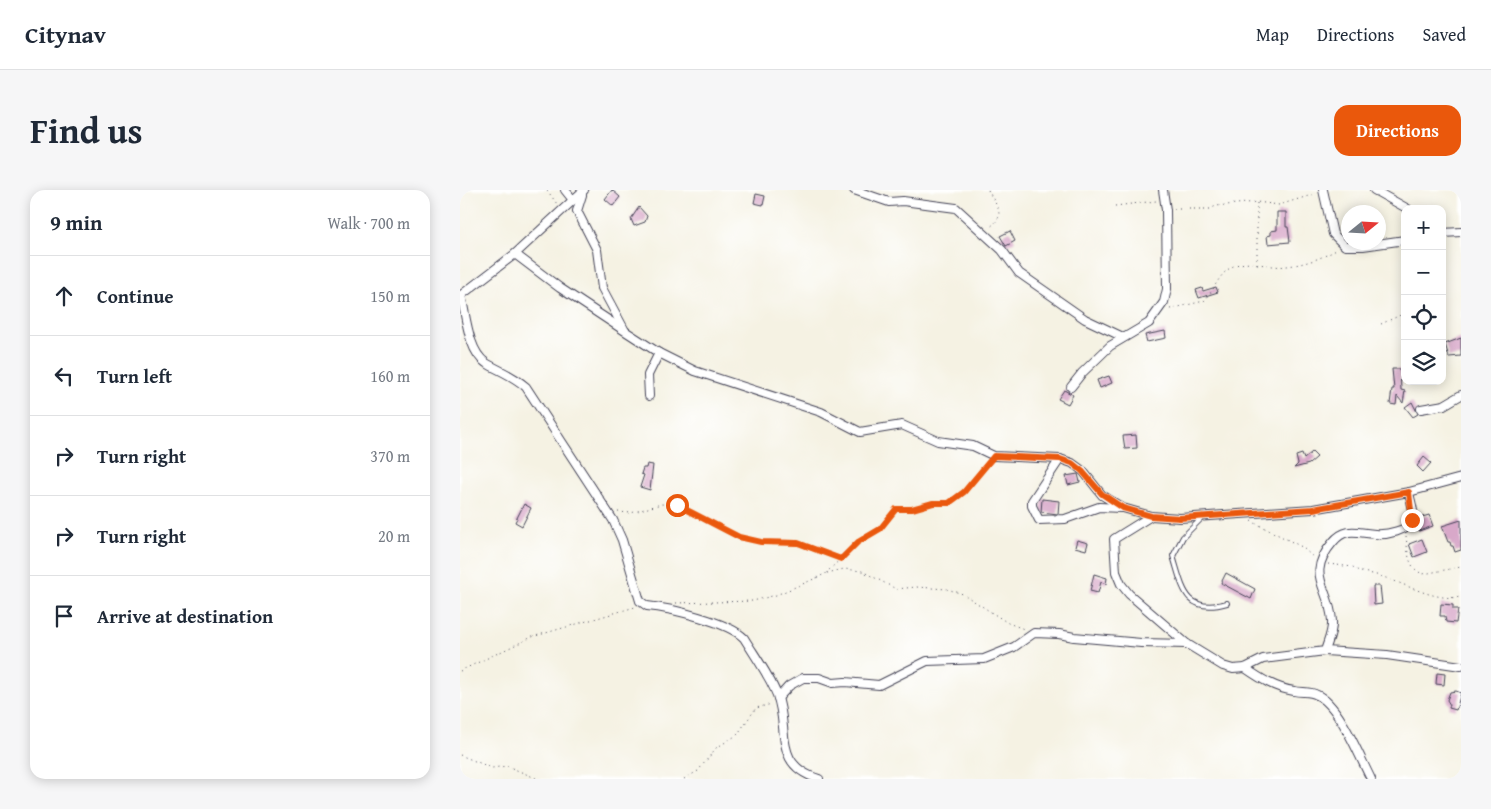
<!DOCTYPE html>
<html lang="en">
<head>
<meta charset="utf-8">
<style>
  body { margin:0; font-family:"Gentium Book Plus",serif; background:#f6f6f7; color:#1f2937 }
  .controls { position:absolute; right:15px; top:15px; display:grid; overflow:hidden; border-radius:10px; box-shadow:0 2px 12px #0003 }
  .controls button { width:45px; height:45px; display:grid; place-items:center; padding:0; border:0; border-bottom:1px solid #e0e1e3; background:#fff; color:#1f2937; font:25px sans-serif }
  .compass { position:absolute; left:881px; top:15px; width:45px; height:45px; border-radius:50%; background:#fff; box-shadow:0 2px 12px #0003; rotate:72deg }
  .stop { position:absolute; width:15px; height:15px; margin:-11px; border:4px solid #ea580c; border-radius:50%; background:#fff }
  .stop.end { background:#ea580c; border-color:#fff; box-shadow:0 1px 5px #0008 }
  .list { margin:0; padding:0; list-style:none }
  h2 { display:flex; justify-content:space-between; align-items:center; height:65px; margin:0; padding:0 20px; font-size:21px }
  h2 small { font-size:16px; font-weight:400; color:#747a83 }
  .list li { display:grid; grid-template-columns:32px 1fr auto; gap:15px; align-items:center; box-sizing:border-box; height:80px; padding:0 20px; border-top:1px solid #e0e1e3 }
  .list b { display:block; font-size:19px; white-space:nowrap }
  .list em { font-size:16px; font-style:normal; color:#747a83 }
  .icon { flex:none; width:28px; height:28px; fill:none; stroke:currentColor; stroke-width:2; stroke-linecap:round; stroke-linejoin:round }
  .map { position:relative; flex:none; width:1001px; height:589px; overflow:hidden; border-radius:15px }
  header { display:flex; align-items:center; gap:30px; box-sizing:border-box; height:70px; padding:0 25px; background:#fff; border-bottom:1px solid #e0e1e3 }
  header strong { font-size:24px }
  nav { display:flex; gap:28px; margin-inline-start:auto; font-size:18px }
  .intro { display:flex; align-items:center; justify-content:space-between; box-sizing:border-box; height:120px; padding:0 30px }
  h1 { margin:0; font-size:35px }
  .button { padding:12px 22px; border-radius:15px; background:#ea580c; color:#fff; font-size:18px; font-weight:700 }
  main { display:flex; gap:30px; padding:0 30px }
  aside { flex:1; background:#fff; border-radius:15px; box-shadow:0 2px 12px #0003 }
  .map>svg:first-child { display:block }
  .building { fill:#d8a8c9 }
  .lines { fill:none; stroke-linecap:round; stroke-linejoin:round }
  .lane-casing { stroke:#424154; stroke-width:6 }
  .street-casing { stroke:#424154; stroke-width:10 }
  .path { stroke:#424154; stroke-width:1; stroke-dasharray:1 4; stroke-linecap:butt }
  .lane { stroke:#fff; stroke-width:4 }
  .street { stroke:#fff; stroke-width:8 }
  .route { stroke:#ea580c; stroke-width:6 }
</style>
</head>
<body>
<header>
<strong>Citynav</strong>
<nav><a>Map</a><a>Directions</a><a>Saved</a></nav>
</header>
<div class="intro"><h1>Find us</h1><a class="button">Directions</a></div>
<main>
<aside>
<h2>9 min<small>Walk · 700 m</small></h2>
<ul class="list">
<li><svg class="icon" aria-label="ahead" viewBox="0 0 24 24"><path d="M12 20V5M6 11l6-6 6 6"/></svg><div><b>Continue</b></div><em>150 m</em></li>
<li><svg class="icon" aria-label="left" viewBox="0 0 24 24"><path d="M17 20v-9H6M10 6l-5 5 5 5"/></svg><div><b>Turn left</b></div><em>160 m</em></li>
<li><svg class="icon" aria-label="right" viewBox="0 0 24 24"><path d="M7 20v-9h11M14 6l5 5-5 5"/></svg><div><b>Turn right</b></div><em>370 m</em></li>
<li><svg class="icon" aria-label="right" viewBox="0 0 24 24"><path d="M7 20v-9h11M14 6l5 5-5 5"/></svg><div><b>Turn right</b></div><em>20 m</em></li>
<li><svg class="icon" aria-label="arrive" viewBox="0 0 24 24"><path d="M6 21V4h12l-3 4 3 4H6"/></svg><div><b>Arrive at destination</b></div></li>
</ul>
</aside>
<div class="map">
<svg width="1001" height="589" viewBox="0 0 1001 589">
  <rect width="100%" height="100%" fill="#fff"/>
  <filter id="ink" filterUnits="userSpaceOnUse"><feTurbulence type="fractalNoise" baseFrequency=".02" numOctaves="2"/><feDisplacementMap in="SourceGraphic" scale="10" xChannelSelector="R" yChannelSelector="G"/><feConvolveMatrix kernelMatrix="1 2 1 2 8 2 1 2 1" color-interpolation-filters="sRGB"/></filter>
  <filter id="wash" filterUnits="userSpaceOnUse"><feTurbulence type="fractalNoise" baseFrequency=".0096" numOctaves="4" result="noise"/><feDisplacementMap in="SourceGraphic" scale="20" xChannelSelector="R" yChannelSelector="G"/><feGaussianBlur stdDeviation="1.12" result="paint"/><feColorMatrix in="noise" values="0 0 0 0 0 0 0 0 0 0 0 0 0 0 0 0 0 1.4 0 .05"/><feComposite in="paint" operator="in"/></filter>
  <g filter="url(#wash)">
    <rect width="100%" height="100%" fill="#f5f2e3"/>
    <g id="blocks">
      <!-- building -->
      <g class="building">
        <polygon points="152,0 160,7 153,16 145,9"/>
        <polygon points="296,4 305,6 303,15 294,13"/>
        <polygon points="179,17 187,26 185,32 174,36 171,29"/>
        <polygon points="817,22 826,22 826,37 828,37 830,52 808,54 807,46 811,45 811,41 817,40"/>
        <polygon points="550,41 555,51 546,56 540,46"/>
        <polygon points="756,97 758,102 739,108 736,100 742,98 743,101"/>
        <polygon points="705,141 706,148 687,152 685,145"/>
        <polygon points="1001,148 1001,166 989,167 985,154"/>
        <polygon points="932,179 940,179 941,200 945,201 943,213 937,206 936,215 930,214 932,199 934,199"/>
        <polygon points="649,186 652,193 640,198 637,190"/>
        <polygon points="604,200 613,205 608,214 598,209"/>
        <polygon points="952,212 958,224 953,227 945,217"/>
        <polygon points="676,245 677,258 665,259 663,246"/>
        <polygon points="852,262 857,267 849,274 834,278 838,274 836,266 842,264 844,269"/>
        <polygon points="964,267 971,273 963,282 957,276"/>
        <polygon points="187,274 193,275 190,300 180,297 184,285 181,284 183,278 186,278"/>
        <polygon points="618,284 620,292 608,295 606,286"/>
        <polygon points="582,309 599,311 598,324 581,322"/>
        <polygon points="64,314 71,318 62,336 55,332"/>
        <polygon points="969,325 973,336 959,341 957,334 959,328"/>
        <polygon points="1001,330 1001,360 995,362 993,356 991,356 990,352 988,352 982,336"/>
        <polygon points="962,349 967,362 954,367 949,354"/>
        <polygon points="617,350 628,353 626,360 615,357"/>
        <polygon points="766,383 795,399 791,409 761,393"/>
        <polygon points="634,384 647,388 646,394 641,392 638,403 630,401"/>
        <polygon points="913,396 920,396 922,414 914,415"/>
        <polygon points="981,414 993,415 993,419 998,419 996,433 986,432 985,426 980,426"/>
        <polygon points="977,483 985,484 984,495 976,494"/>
        <polygon points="996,501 1001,503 996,520 989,518 990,515 987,510 990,502"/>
      </g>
    </g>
  </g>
  <g filter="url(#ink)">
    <use href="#blocks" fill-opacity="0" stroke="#424154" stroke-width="1"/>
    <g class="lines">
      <defs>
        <path id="lane" d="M742,328L723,347L713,366C723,398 725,425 767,413"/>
        <g id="street">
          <polyline points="105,0 113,10"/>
          <polyline points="394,0 429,12 443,11 496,18 542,60 559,83 625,129 663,147"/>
          <polyline points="863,0 873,44 885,56 903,56 945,50"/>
          <polyline points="914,0 948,19"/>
          <polyline points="122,5 117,21 137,60 142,98 164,139"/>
          <polyline points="982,43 1001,42"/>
          <polyline points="55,64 100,98 165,141 199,163 235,181 361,222 400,242 442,235 478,251 513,256 534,266 600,269 612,273 623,281 642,305 663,318 691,326 720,328 853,319 949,302 1001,288"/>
          <path d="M1,105C6,125 8,161 26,173C40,181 54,186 66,197L153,330L162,350L180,411L187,416C210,418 268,432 284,448C295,466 309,485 317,505C330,540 312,575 359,589"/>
          <polyline points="0,106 55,64 124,0"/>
          <polyline points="611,197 622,183 650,156 689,133 704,112 707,99 706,20 703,0"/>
          <polyline points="189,206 188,185 199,163"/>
          <polyline points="961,219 984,215 1001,205"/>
          <polyline points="600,269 572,311 572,316 579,330 605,329 639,317 661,318"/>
          <path d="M691,326L654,349L656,382L661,394L669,404L727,454L763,476L773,479L785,478L803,469L865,461C868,451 873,441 872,431C870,397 844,386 873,352C886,336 898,343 915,344C926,345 949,341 953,329C955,322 950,310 949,302"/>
          <polyline points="865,461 927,465 1001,476"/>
          <path d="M785,478C801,489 815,498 834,501C842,503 850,501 857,505C879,514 900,568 911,589"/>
          <polyline points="318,508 329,496 343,488 359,488 373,493 385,492 419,495 467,471 524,469 554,457 574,443 599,444 614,447 681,453 727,454"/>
        </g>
      </defs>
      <!-- lane casing -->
      <use href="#lane" class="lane-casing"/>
      <!-- street casing -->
      <use href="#street" class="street-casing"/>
      <!-- path -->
      <g class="path">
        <polyline points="87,0 97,14"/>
        <path d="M528,0C536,16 547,25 530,37"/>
        <polyline points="797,13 797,74"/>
        <polyline points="655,16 696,11"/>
        <polyline points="714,19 750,19 756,16 797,12 819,15 855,4"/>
        <path d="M710,119L744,111C755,100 756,88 770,78C786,67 810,79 827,76C846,74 862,68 878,59"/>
        <polyline points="921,134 945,123"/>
        <polyline points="158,322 171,323 201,314 217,315 279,347 301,352 338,353 380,369"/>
        <polyline points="791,331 842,357 854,368"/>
        <path d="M946,346C948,361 947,378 963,384L1001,377"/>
        <path d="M868,374L893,377L900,382C935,385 966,412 1001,407"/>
        <polyline points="367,383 384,379 402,381 436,399 456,397 487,399 503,404 548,433 564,439"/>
        <polyline points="216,413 293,411 316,405 345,393 365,384 398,352 416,342 436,319 453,319 473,313 489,313 504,302 528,272"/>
        <polyline points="0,481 72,447 175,417"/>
        <polyline points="0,565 32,578 47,576 78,589"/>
        <polyline points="224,589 238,581 256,558 277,545 296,518 312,514"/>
      </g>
      <!-- lane -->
      <use href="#lane" class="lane"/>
      <!-- street -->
      <use href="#street" class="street"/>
    </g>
  </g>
  <g class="lines" filter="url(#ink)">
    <!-- route -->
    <polyline class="route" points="217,315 279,347 301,352 338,353 381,369 398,352 420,339 436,319 452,319 473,313 489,313 504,302 534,266 600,269 612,273 622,281 642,304 663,318 691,326 720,328 853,319 949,302 952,330"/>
  </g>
</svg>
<div class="controls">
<button>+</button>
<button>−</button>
<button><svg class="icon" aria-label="locate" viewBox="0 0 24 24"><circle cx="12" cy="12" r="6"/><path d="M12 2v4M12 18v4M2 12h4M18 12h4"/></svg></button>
<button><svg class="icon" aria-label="layers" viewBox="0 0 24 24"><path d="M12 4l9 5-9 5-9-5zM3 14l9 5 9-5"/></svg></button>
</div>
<svg class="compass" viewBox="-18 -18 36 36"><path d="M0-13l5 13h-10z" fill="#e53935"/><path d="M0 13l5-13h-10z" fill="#747a83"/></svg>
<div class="stop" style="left:217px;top:315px"></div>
<div class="stop end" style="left:952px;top:330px"></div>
</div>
</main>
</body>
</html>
